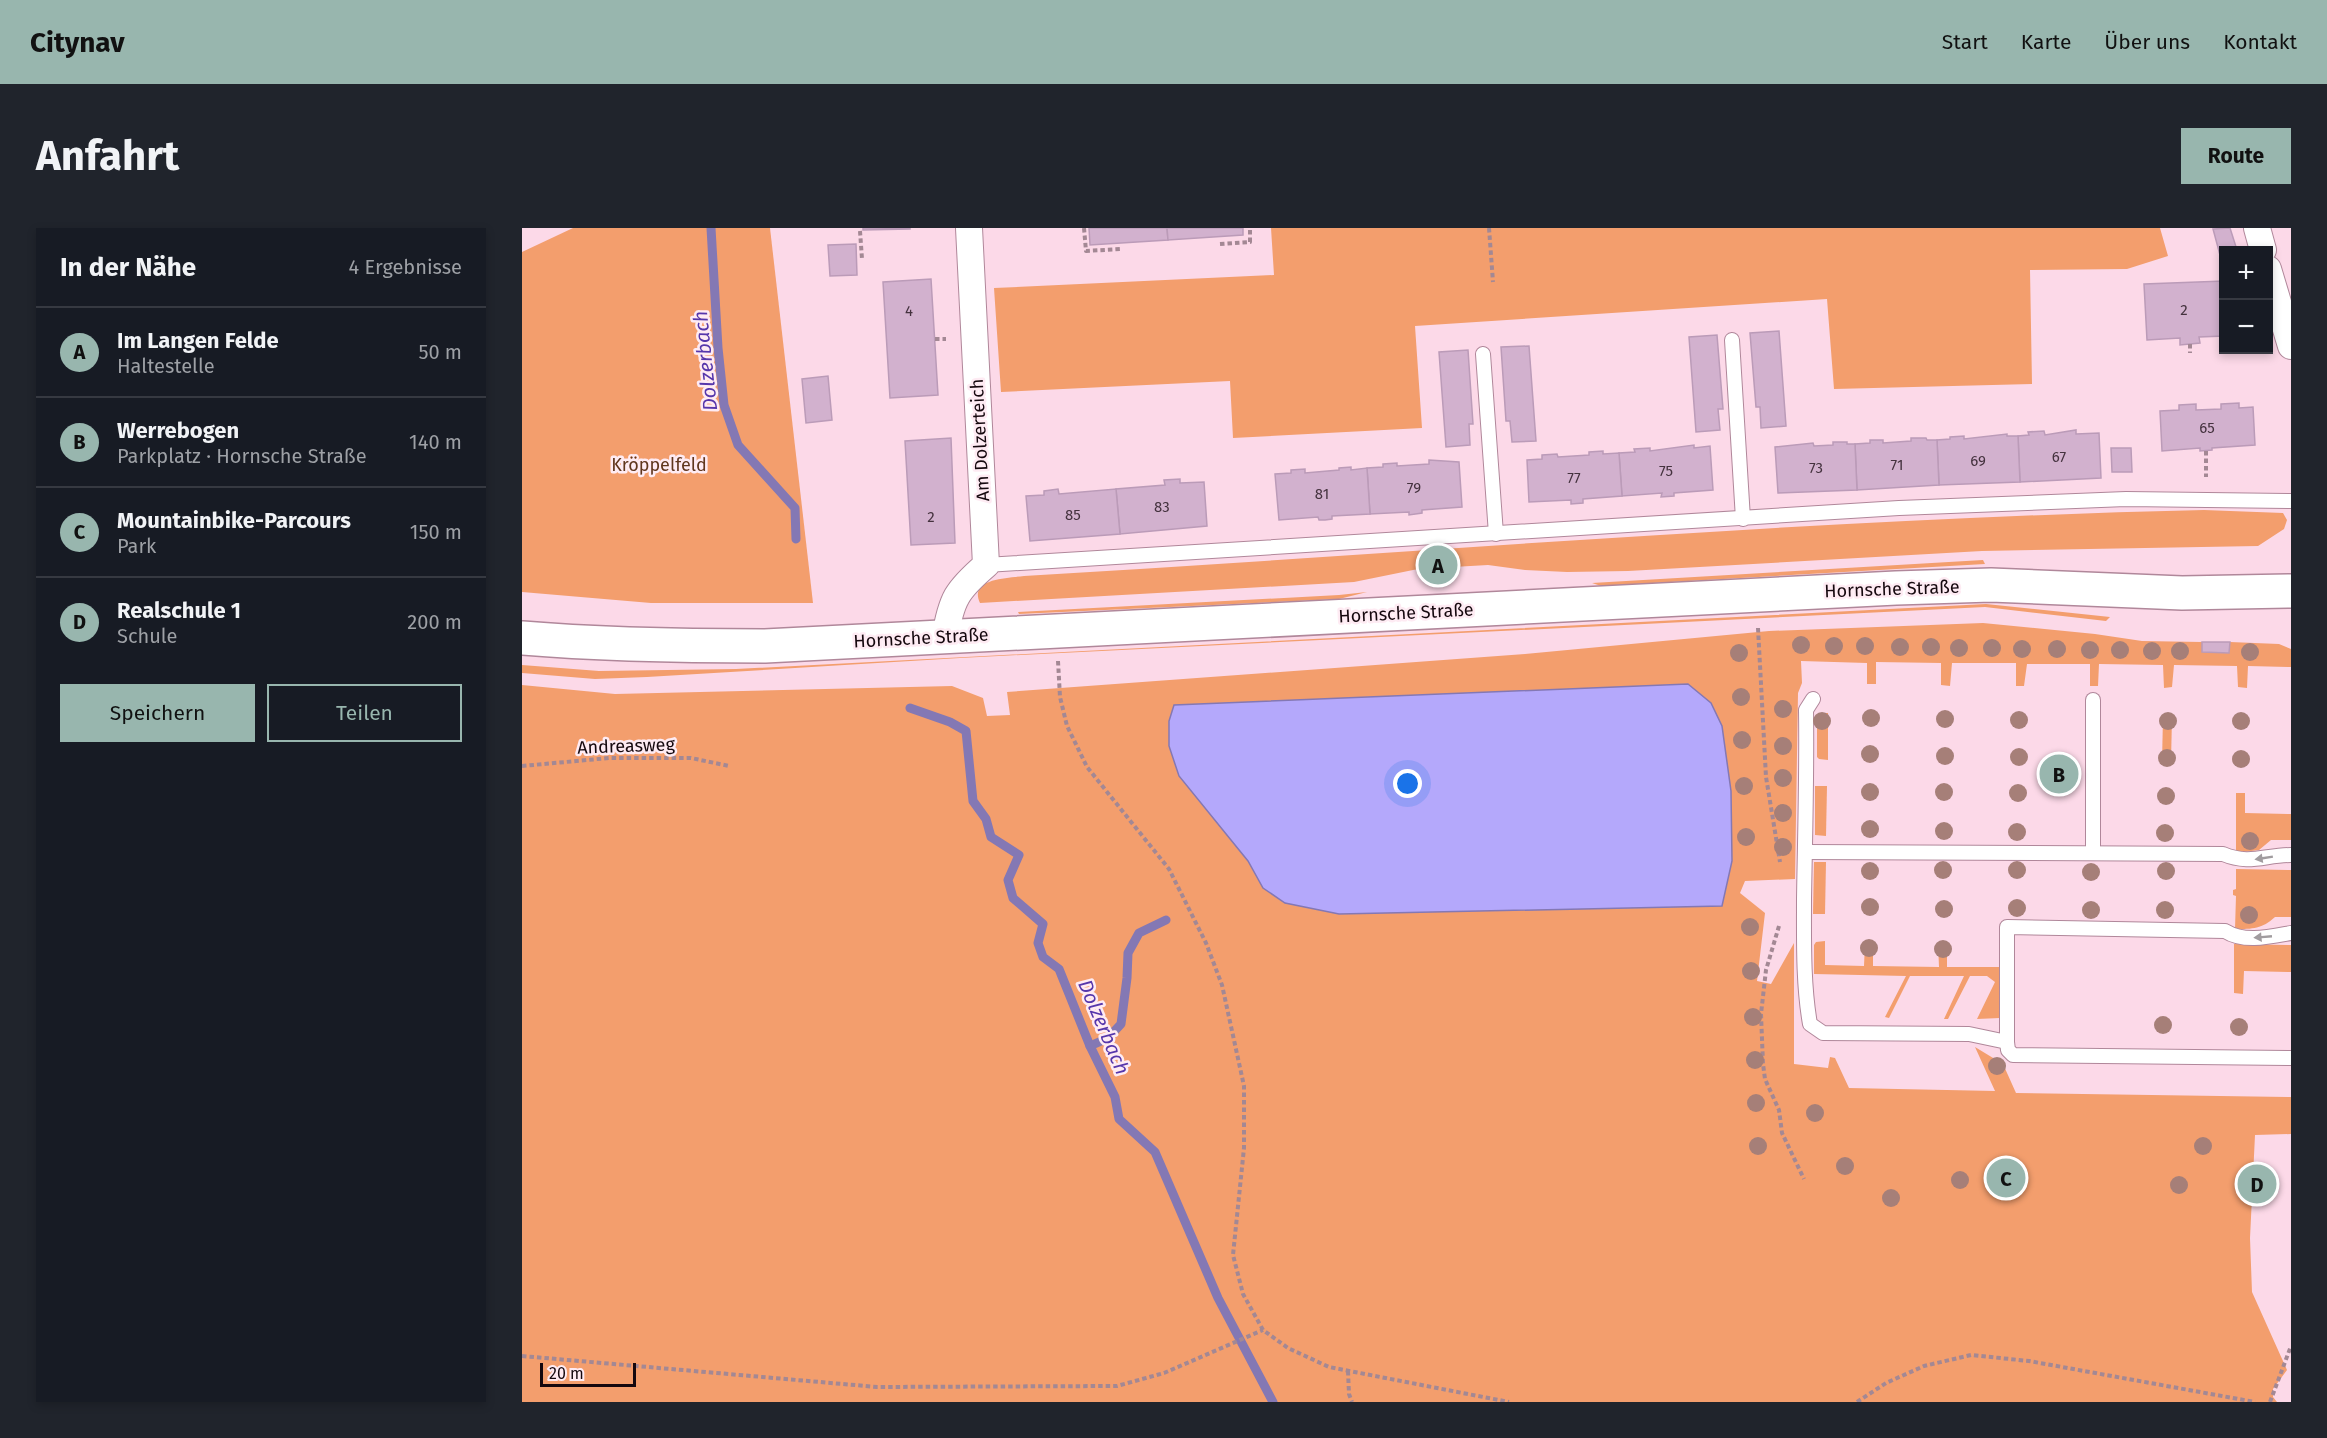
<!DOCTYPE html>
<html lang="de">
<head>
<meta charset="utf-8">
<style>
  body { margin:0; font-family:"Fira Sans",sans-serif; background:#20242c; color:#f1f3f6 }
  .controls { position:absolute; right:18px; top:18px; display:grid; overflow:hidden; border-radius:0px; box-shadow:0 3px 9px #0003 }
  .controls button { width:54px; height:54px; display:grid; place-items:center; padding:0; border:0; border-bottom:2px solid #363941; background:#171b24; color:#f1f3f6; font:30px sans-serif }
  .scale { position:absolute; left:18px; bottom:15px; width:96px; box-sizing:border-box; padding-left:6px; border:3px solid #15080e; border-top:0; font-size:16px; line-height:21px; white-space:nowrap; color:#15080e; -webkit-text-stroke:4px #feebf3; paint-order:stroke }
  .you { position:absolute; left:886px; top:556px; width:21px; height:21px; margin:-15px; border:4px solid #fff; border-radius:50%; background:#1a73e8; box-shadow:0 0 0 9px #1a73e833 }
  .badge { display:grid; place-items:center; width:39px; height:39px; border-radius:50%; background:#98b6ae; color:#111; font-size:20px; font-weight:700 }
  .pin { position:absolute; translate:-50% -50%; border:3px solid #fff; box-shadow:0 2px 6px #0006 }
  .list { margin:0; padding:0; list-style:none }
  h2 { display:flex; justify-content:space-between; align-items:center; height:78px; margin:0; padding:0 24px; font-size:26px }
  h2 small { font-size:20px; font-weight:400; color:#9ea1a6 }
  .list li { display:grid; grid-template-columns:39px 1fr auto; gap:18px; align-items:center; box-sizing:border-box; height:90px; padding:0 24px; border-top:2px solid #363941 }
  .list b { display:block; font-size:22px; white-space:nowrap }
  .list p { margin:0; font-size:20px; white-space:nowrap; color:#9ea1a6 }
  .list em { font-size:20px; font-style:normal; color:#9ea1a6 }
  .actions { display:flex; gap:12px; padding:18px 24px }
  .actions a { flex:1; padding:14px 0; border:2px solid #98b6ae; border-radius:0px; text-align:center; font-size:21px; color:#98b6ae }
  .actions .main { background:#98b6ae; color:#111 }
  .map { position:relative; flex:none; width:1769px; height:1174px; overflow:hidden; border-radius:0px }
  header { display:flex; align-items:center; gap:36px; box-sizing:border-box; height:84px; padding:0 30px; background:#98b6ae; color:#111 }
  header strong { font-size:28px }
  nav { display:flex; gap:33px; margin-inline-start:auto; font-size:21px }
  .intro { display:flex; align-items:center; justify-content:space-between; box-sizing:border-box; height:144px; padding:0 36px }
  h1 { margin:0; font-size:42px }
  .button { padding:15px 27px; border-radius:0px; background:#98b6ae; color:#111; font-size:21px; font-weight:700 }
  main { display:flex; gap:36px; padding:0 36px }
  aside { flex:1; background:#171b24; border-radius:0px; box-shadow:0 3px 9px #0003 }
  .map>svg:first-child { display:block }
  .green { fill:#f39e6d }
  .water { fill:#b4a8fb; stroke:#8478b4; stroke-width:1.5 }
  .lines { fill:none; stroke-linecap:round; stroke-linejoin:round }
  .stream { stroke:#8478b4; stroke-width:9 }
  .building { fill:#d2b1ce; stroke:#bb9bb8; stroke-width:1.5 }
  .service-casing { stroke:#b0879a; stroke-width:16 }
  .minor-casing { stroke:#b0879a; stroke-width:28 }
  .secondary-casing { stroke:#b0879a; stroke-width:36 }
  .path { stroke:#a38894; stroke-width:4; stroke-dasharray:4.5 3; stroke-linecap:butt }
  .service { stroke:#fff; stroke-width:14 }
  .minor { stroke:#fff; stroke-width:26 }
  .secondary { stroke:#fff; stroke-width:33 }
  .tree { fill:#a67f78 }
  .oneway { fill:#a19c9f }
  .labels { text-anchor:middle; stroke-width:5; stroke-linejoin:round; paint-order:stroke }
  .number-label { font-size:15px; fill:#44323e }
  .street-label { font-size:18px; fill:#15080e; stroke:#feebf3 }
  .park-label { font-size:18px; fill:#60361d; stroke:#feebf3 }
  .water-label { font-size:20px; font-style:italic; fill:#5636ab; stroke:#feebf3 }
</style>
</head>
<body>
<header>
<strong>Citynav</strong>
<nav><a>Start</a><a>Karte</a><a>Über uns</a><a>Kontakt</a></nav>
</header>
<div class="intro"><h1>Anfahrt</h1><a class="button">Route</a></div>
<main>
<aside>
<h2>In der Nähe<small>4 Ergebnisse</small></h2>
<ul class="list">
<li><span class="badge">A</span><div><b>Im Langen Felde</b><p>Haltestelle</p></div><em>50 m</em></li>
<li><span class="badge">B</span><div><b>Werrebogen</b><p>Parkplatz · Hornsche Straße</p></div><em>140 m</em></li>
<li><span class="badge">C</span><div><b>Mountainbike-Parcours</b><p>Park</p></div><em>150 m</em></li>
<li><span class="badge">D</span><div><b>Realschule 1</b><p>Schule</p></div><em>200 m</em></li>
</ul>
<div class="actions"><a class="main">Speichern</a><a>Teilen</a></div>
</aside>
<div class="map">
<svg width="1769" height="1174" viewBox="0 0 1769 1174">
  <rect width="100%" height="100%" fill="#fcd9e8"/>
  <!-- green -->
  <g class="green">
    <polygon points="51,0 248,0 291,375 129,375 0,364 0,24"/>
    <polygon points="749,0 1638,0 1646,28 1605,41 1508,42 1510,156 1312,161 1305,71 893,98 900,200 711,210 708,153 479,164 472,60 752,47"/>
    <path d="M1682,282L1761,285L1765,292L1762,301L1736,318L1460,323L1106,343L1045,344L1003,342L966,337L896,341L832,354L458,375C446,350 487,350 502,348C896,325 1288,291 1682,282Z"/>
    <polygon points="1461,332 1463,336 1079,358 1070,355"/>
    <polygon points="845,364 817,371 497,386 496,384 817,367"/>
    <polygon points="1464,376 1588,389 1584,393 1463,379 438,430 125,449 73,451 0,445 0,437 77,443 214,441"/>
    <polygon points="1461,395 1573,406 1620,413 1680,414 1680,424 1707,425 1708,414 1757,416 1769,421 1769,439 1726,438 1725,460 1716,459 1715,438 1652,437 1650,459 1642,460 1641,437 1577,436 1576,458 1568,458 1568,436 1505,436 1502,458 1494,458 1494,435 1430,435 1428,458 1419,457 1419,435 1354,434 1354,456 1345,456 1345,435 1279,433 1280,455 1276,465 1273,651 1223,653 1218,665 1243,685 1235,753 1249,756 1272,715 1272,836 1306,840 1308,829 1313,830 1327,860 1473,863 1453,819 1481,836 1494,865 1769,869 1769,906 1733,907 1728,1010 1730,1064 1765,1142 1751,1161 1751,1169 1755,1174 0,1174 0,457 93,466 430,458 461,470 465,488 488,487 485,464 1003,426 1247,403"/>
    <polygon points="1298,485 1306,485 1306,532 1297,531 1295,529 1295,489"/>
    <polygon points="1641,488 1650,488 1649,535 1640,535"/>
    <polygon points="1293,558 1305,558 1304,608 1293,607"/>
    <polygon points="1714,565 1723,565 1723,585 1769,586 1769,612 1749,612 1737,622 1714,625"/>
    <polygon points="1292,634 1304,634 1303,686 1291,686"/>
    <path d="M1714,641L1769,642V689H1753C1740,701 1731,701 1713,701L1714,668L1711,667V662L1714,661Z"/>
    <polygon points="1303,713 1303,737 1342,738 1343,715 1351,715 1351,738 1417,739 1416,715 1425,715 1425,739 1478,739 1478,790 1455,791 1473,754 1465,748 1448,748 1426,791 1422,791 1442,748 1388,748 1367,790 1363,789 1384,748 1292,746 1292,717 1294,714"/>
    <polygon points="1712,716 1769,717 1769,744 1722,743 1721,766 1712,765"/>
  </g>
  <!-- water -->
  <polygon class="water" points="1166,456 1189,475 1200,498 1209,563 1210,633 1200,678 817,686 763,675 741,660 726,633 657,548 647,518 647,493 652,477"/>
  <g class="lines">
    <!-- stream -->
    <g class="stream">
      <polyline points="189,0 196,120 202,177 216,217 273,280 274,311"/>
      <polyline points="388,480 428,494 444,503 451,573 464,591 469,609 497,627 486,652 491,670 521,696 516,715 521,729 537,741 568,818 593,869 597,891 633,924 696,1070 751,1174"/>
      <polyline points="568,818 586,810 599,796 605,750 606,725 617,705 644,692"/>
    </g>
  </g>
  <!-- building -->
  <g class="building">
    <polygon points="341,0 388,0 388,1 341,2"/>
    <polygon points="567,0 645,0 646,12 568,17"/>
    <polygon points="645,0 721,0 721,7 646,12"/>
    <polygon points="1708,0 1715,22 1702,22 1702,27 1698,27 1691,1"/>
    <polygon points="334,16 335,47 308,48 306,17"/>
    <polygon points="409,51 416,167 368,170 361,54"/>
    <polygon points="1702,53 1702,108 1677,109 1678,115 1658,117 1658,110 1625,112 1622,56"/>
    <polygon points="1257,103 1264,198 1239,200 1238,179 1234,179 1228,105"/>
    <polygon points="1195,107 1201,181 1196,181 1198,202 1174,204 1167,109"/>
    <polygon points="1007,118 1014,213 990,214 988,193 984,193 979,119"/>
    <polygon points="946,122 951,196 947,196 948,217 924,219 917,124"/>
    <polygon points="306,148 310,192 284,195 280,151"/>
    <polygon points="1717,175 1717,180 1731,179 1733,217 1690,220 1690,222 1678,223 1678,220 1640,223 1638,183 1657,182 1657,177 1674,176 1674,182 1699,181 1699,176"/>
    <polygon points="1554,202 1554,206 1577,205 1579,250 1498,254 1496,208 1507,207 1506,204 1522,203 1523,207"/>
    <polygon points="1485,206 1485,208 1496,208 1498,254 1417,257 1415,212 1428,211 1428,209 1442,208 1442,211"/>
    <polygon points="429,210 433,315 389,317 383,213"/>
    <polygon points="1389,210 1404,210 1405,212 1415,212 1417,257 1335,262 1333,216 1348,215 1348,212 1361,212 1361,215 1389,213"/>
    <polygon points="1311,214 1325,214 1325,216 1333,216 1335,262 1256,265 1253,219 1291,215 1292,218 1311,217"/>
    <polygon points="1172,217 1172,220 1188,218 1191,262 1152,265 1152,268 1139,269 1140,265 1100,268 1097,225 1113,224 1112,221 1128,220 1128,223"/>
    <polygon points="1589,220 1609,220 1610,244 1590,244"/>
    <polygon points="1081,223 1081,226 1097,225 1100,268 1061,271 1061,275 1049,276 1049,272 1007,274 1005,232 1020,231 1020,227 1035,226 1036,229 1067,227 1067,224"/>
    <polygon points="907,232 937,234 940,279 900,282 900,285 887,287 887,284 848,286 845,240 861,239 861,236 875,235 875,238 907,236"/>
    <polygon points="829,239 829,242 845,240 848,286 810,288 810,291 803,292 797,292 796,289 757,292 753,246 769,245 769,242 783,241 783,245 817,242 817,240"/>
    <polygon points="658,251 658,255 682,254 685,298 598,306 594,261 643,257 642,252"/>
    <polygon points="536,261 537,266 594,261 598,306 508,313 504,268 522,267 522,263"/>
    <polygon points="1680,414 1708,414 1707,425 1680,424"/>
  </g>
  <g class="lines">
    <defs>
      <g id="service">
        <polyline points="1210,112 1221,291"/>
        <polyline points="961,126 974,306"/>
        <polyline points="464,337 1377,280 1604,271 1769,273"/>
        <path d="M1291,471L1284,482C1285,545 1283,608 1282,671C1282,712 1281,756 1288,796L1301,805L1447,806L1485,814L1486,822L1491,827L1769,830"/>
        <path d="M1283,624L1701,626C1727,637 1743,627 1769,627"/>
        <polyline points="1571,625 1571,472"/>
        <path d="M1485,814V699L1703,703C1722,715 1747,709 1769,705"/>
      </g>
      <g id="minor">
        <polyline points="1735,0 1741,22"/>
        <polyline points="1746,41 1769,118"/>
        <path d="M423,410C429,371 435,362 464,337L447,0"/>
      </g>
      <path id="secondary" d="M0,410C81,417 162,418 243,418L1374,360L1469,357L1660,365L1769,363"/>
    </defs>
    <!-- service casing -->
    <use href="#service" class="service-casing"/>
    <!-- minor casing -->
    <use href="#minor" class="minor-casing"/>
    <!-- secondary casing -->
    <use href="#secondary" class="secondary-casing"/>
    <!-- path -->
    <g class="path">
      <polyline points="562,0 564,23 599,21"/>
      <polyline points="967,0 971,54"/>
      <polyline points="338,3 340,31"/>
      <polyline points="698,16 728,14 728,0"/>
      <polyline points="413,111 424,111"/>
      <polyline points="1668,116 1668,125"/>
      <polyline points="1684,223 1684,249"/>
      <polyline points="1236,400 1244,549 1258,634"/>
      <polyline points="536,433 538,469 545,498 565,539 647,641 684,715 700,757 722,858 722,920 711,1027 721,1066 741,1102 766,1120 807,1139 987,1174"/>
      <polyline points="0,538 87,530 169,530 207,538"/>
      <polyline points="1257,698 1244,742 1239,786 1241,836 1243,851 1257,882 1260,905 1282,951"/>
      <polyline points="0,1128 355,1159 595,1158 642,1145 741,1102"/>
      <polyline points="826,1143 827,1166 830,1174"/>
      <polyline points="1335,1174 1364,1155 1402,1138 1449,1127 1507,1133 1733,1174"/>
      <polyline points="1748,1174 1769,1118"/>
    </g>
    <!-- service -->
    <use href="#service" class="service"/>
    <!-- minor -->
    <use href="#minor" class="minor"/>
    <!-- secondary -->
    <use href="#secondary" class="secondary"/>
  </g>
  <!-- trees -->
  <g class="tree">
    <circle cx="1279" cy="417" r="9"/>
    <circle cx="1312" cy="418" r="9"/>
    <circle cx="1343" cy="418" r="9"/>
    <circle cx="1378" cy="419" r="9"/>
    <circle cx="1409" cy="419" r="9"/>
    <circle cx="1437" cy="420" r="9"/>
    <circle cx="1470" cy="420" r="9"/>
    <circle cx="1500" cy="421" r="9"/>
    <circle cx="1535" cy="421" r="9"/>
    <circle cx="1568" cy="422" r="9"/>
    <circle cx="1598" cy="422" r="9"/>
    <circle cx="1630" cy="423" r="9"/>
    <circle cx="1658" cy="423" r="9"/>
    <circle cx="1728" cy="424" r="9"/>
    <circle cx="1217" cy="425" r="9"/>
    <circle cx="1219" cy="469" r="9"/>
    <circle cx="1261" cy="481" r="9"/>
    <circle cx="1349" cy="490" r="9"/>
    <circle cx="1423" cy="491" r="9"/>
    <circle cx="1497" cy="492" r="9"/>
    <circle cx="1300" cy="493" r="9"/>
    <circle cx="1646" cy="493" r="9"/>
    <circle cx="1719" cy="493" r="9"/>
    <circle cx="1220" cy="512" r="9"/>
    <circle cx="1261" cy="518" r="9"/>
    <circle cx="1348" cy="526" r="9"/>
    <circle cx="1423" cy="528" r="9"/>
    <circle cx="1497" cy="529" r="9"/>
    <circle cx="1645" cy="530" r="9"/>
    <circle cx="1719" cy="531" r="9"/>
    <circle cx="1261" cy="550" r="9"/>
    <circle cx="1222" cy="558" r="9"/>
    <circle cx="1348" cy="564" r="9"/>
    <circle cx="1422" cy="564" r="9"/>
    <circle cx="1496" cy="565" r="9"/>
    <circle cx="1644" cy="568" r="9"/>
    <circle cx="1261" cy="585" r="9"/>
    <circle cx="1348" cy="601" r="9"/>
    <circle cx="1422" cy="603" r="9"/>
    <circle cx="1495" cy="604" r="9"/>
    <circle cx="1643" cy="605" r="9"/>
    <circle cx="1224" cy="609" r="9"/>
    <circle cx="1728" cy="613" r="9"/>
    <circle cx="1261" cy="619" r="9"/>
    <circle cx="1421" cy="642" r="9"/>
    <circle cx="1495" cy="642" r="9"/>
    <circle cx="1348" cy="643" r="9"/>
    <circle cx="1644" cy="643" r="9"/>
    <circle cx="1569" cy="644" r="9"/>
    <circle cx="1348" cy="679" r="9"/>
    <circle cx="1495" cy="680" r="9"/>
    <circle cx="1422" cy="681" r="9"/>
    <circle cx="1569" cy="682" r="9"/>
    <circle cx="1643" cy="682" r="9"/>
    <circle cx="1727" cy="687" r="9"/>
    <circle cx="1228" cy="699" r="9"/>
    <circle cx="1347" cy="720" r="9"/>
    <circle cx="1421" cy="721" r="9"/>
    <circle cx="1229" cy="743" r="9"/>
    <circle cx="1231" cy="789" r="9"/>
    <circle cx="1641" cy="797" r="9"/>
    <circle cx="1717" cy="799" r="9"/>
    <circle cx="1233" cy="832" r="9"/>
    <circle cx="1475" cy="838" r="9"/>
    <circle cx="1234" cy="875" r="9"/>
    <circle cx="1293" cy="885" r="9"/>
    <circle cx="1236" cy="918" r="9"/>
    <circle cx="1681" cy="918" r="9"/>
    <circle cx="1323" cy="938" r="9"/>
    <circle cx="1438" cy="952" r="9"/>
    <circle cx="1657" cy="957" r="9"/>
    <circle cx="1369" cy="970" r="9"/>
  </g>
  <!-- one-way arrows -->
  <defs><path id="oneway-solid" d="M-6-.8H1V-3.2L6.5 0L1 3.2V.8H-6Z" transform="scale(1.5)"/></defs>
  <g class="oneway">
    <use href="#oneway-solid" transform="translate(1742 630) rotate(171)"/>
    <use href="#oneway-solid" transform="translate(1741 709) rotate(175)"/>
  </g>
  <g class="labels">
    <!-- number labels -->
    <g class="number-label">
      <text x="1662" y="87">2</text>
      <text x="387" y="88">4</text>
      <text x="1685" y="205">65</text>
      <text x="1537" y="234">67</text>
      <text x="1456" y="238">69</text>
      <text x="1375" y="242">71</text>
      <text x="1294" y="245">73</text>
      <text x="1144" y="248">75</text>
      <text x="1052" y="255">77</text>
      <text x="892" y="265">79</text>
      <text x="800" y="271">81</text>
      <text x="640" y="284">83</text>
      <text x="551" y="292">85</text>
      <text x="409" y="294">2</text>
    </g>
    <!-- street labels -->
    <g class="street-label">
      <text transform="translate(458 212) rotate(-93)" y="6">Am Dolzerteich</text>
      <text transform="translate(1370 361) rotate(-2)" y="6">Hornsche Straße</text>
      <text transform="translate(884 385) rotate(-3)" y="6">Hornsche Straße</text>
      <text transform="translate(399 410) rotate(-3)" y="6">Hornsche Straße</text>
      <text transform="translate(104 518) rotate(-2)" y="6">Andreasweg</text>
    </g>
    <!-- park labels -->
    <g class="park-label">
      <text x="137" y="243">Kröppelfeld</text>
    </g>
    <!-- water labels -->
    <g class="water-label">
      <text transform="translate(183 133) rotate(-96)" y="7">Dolzerbach</text>
      <text transform="translate(582 799) rotate(67)" y="7">Dolzerbach</text>
    </g>
  </g>
</svg>
<div class="controls">
<button>+</button>
<button>−</button>
</div>
<div class="scale">20 m</div>
<div class="you"></div>
<div class="pin badge" style="left:916px;top:337px">A</div>
<div class="pin badge" style="left:1537px;top:546px">B</div>
<div class="pin badge" style="left:1484px;top:950px">C</div>
<div class="pin badge" style="left:1735px;top:956px">D</div>
</div>
</main>
</body>
</html>
